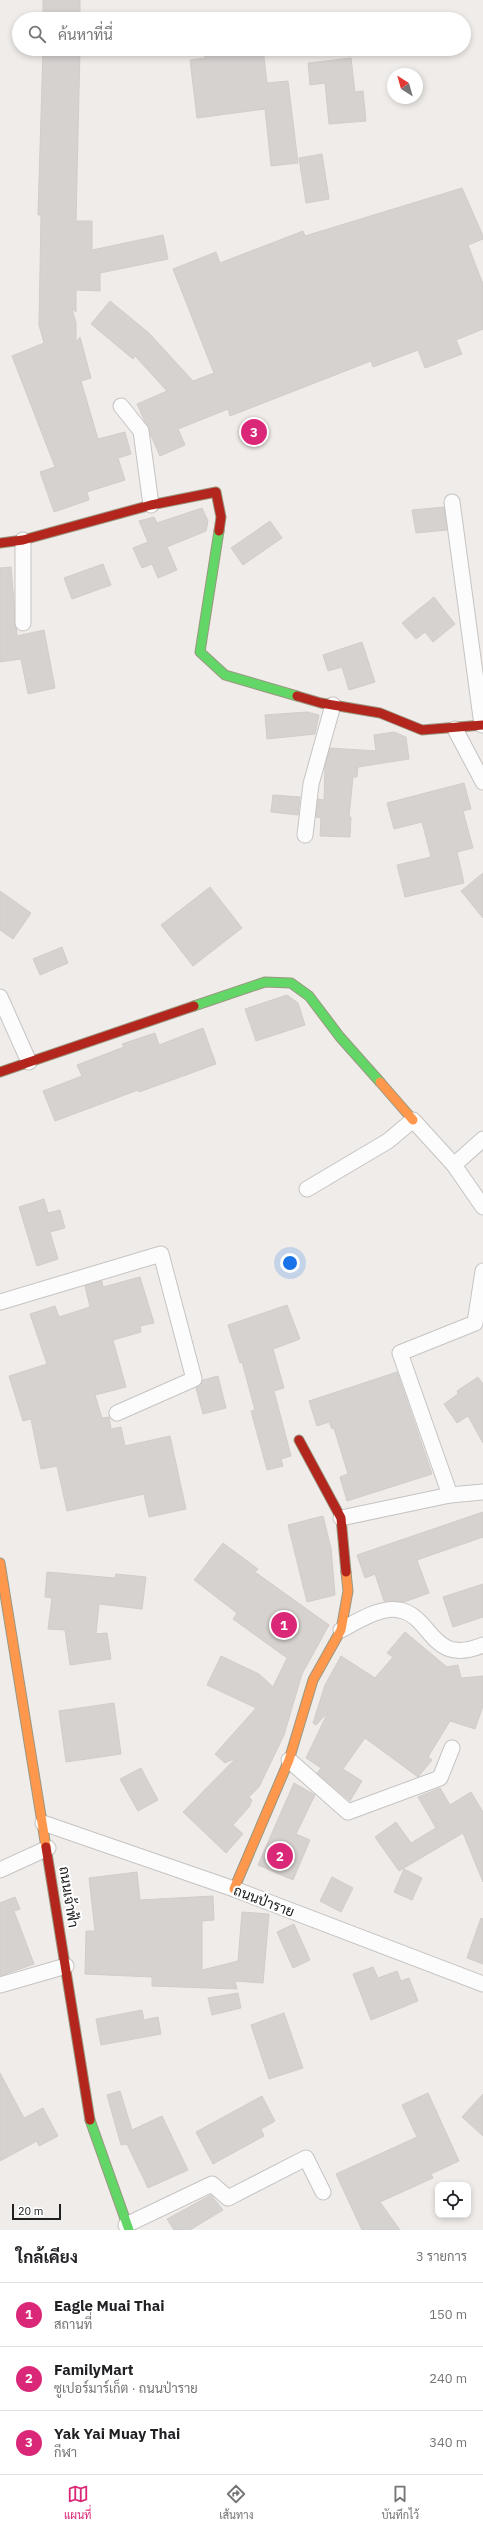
<!DOCTYPE html>
<html lang="th">
<head>
<meta charset="utf-8">
<style>
  body { margin:0; font-family:"IBM Plex Sans",Sarabun,sans-serif; background:#f2f2f2; color:#202124 }
  .controls { position:absolute; right:12px; bottom:12px; display:grid; overflow:hidden; border-radius:8px; box-shadow:0 2px 6px #0003 }
  .controls button { width:36px; height:36px; display:grid; place-items:center; padding:0; border:0; border-bottom:1px solid #e0e0e0; background:#fff; color:#202124; font:20px sans-serif }
  .compass { position:absolute; left:387px; top:68px; width:36px; height:36px; border-radius:50%; background:#fff; box-shadow:0 2px 6px #0003; rotate:323deg }
  .scale { position:absolute; left:12px; bottom:10px; width:49px; box-sizing:border-box; padding-left:4px; border:2px solid #202020; border-top:0; font-size:11px; line-height:14px; white-space:nowrap; color:#202020; -webkit-text-stroke:3px #fff; paint-order:stroke }
  .you { position:absolute; left:290px; top:1263px; width:14px; height:14px; margin:-10px; border:3px solid #fff; border-radius:50%; background:#1a73e8; box-shadow:0 0 0 6px #1a73e833 }
  .badge { display:grid; place-items:center; width:26px; height:26px; border-radius:50%; background:#db2777; color:#fff; font-size:13px; font-weight:700 }
  .pin { position:absolute; translate:-50% -50%; border:2px solid #fff; box-shadow:0 1px 4px #0006 }
  .list { margin:0; padding:0; list-style:none }
  h2 { display:flex; justify-content:space-between; align-items:center; height:52px; margin:0; padding:0 16px; font-size:17px }
  h2 small { font-size:13px; font-weight:400; color:#757577 }
  .list li { display:grid; grid-template-columns:26px 1fr auto; gap:12px; align-items:center; box-sizing:border-box; height:64px; padding:0 16px; border-top:1px solid #e0e0e0 }
  .list b { display:block; font-size:15px; white-space:nowrap }
  .list p { margin:0; font-size:13px; white-space:nowrap; color:#757577 }
  .list em { font-size:13px; font-style:normal; color:#757577 }
  .icon { flex:none; width:22px; height:22px; fill:none; stroke:currentColor; stroke-width:2; stroke-linecap:round; stroke-linejoin:round }
  .map { position:relative; flex:none; width:483px; height:2230px; overflow:hidden }
  .search { position:absolute; background:#fff; box-shadow:0 2px 6px #0003; left:12px; right:12px; top:12px; height:44px; display:flex; align-items:center; gap:10px; box-sizing:border-box; padding:0 14px; border-radius:22px; color:#757577; font-size:15px }
  .sheet { height:244px; background:#fff }
  nav { display:flex; justify-content:space-around; align-items:center; box-sizing:border-box; height:56px; border-top:1px solid #e0e0e0; background:#fff; font-size:11px; color:#757577 }
  nav a { display:grid; justify-items:center; gap:2px }
  nav .on { color:#db2777 }
  .map>svg:first-child { display:block }
  .building { fill:#d6d2d0; stroke:#d2cdca }
  .lines { fill:none; stroke-linecap:round; stroke-linejoin:round }
  .street-casing { stroke:#c6c4c3; stroke-width:17 }
  .fast-casing { stroke:#9a9780; stroke-width:11 }
  .slow-casing { stroke:#9a9780; stroke-width:11 }
  .jam-casing { stroke:#9a9780; stroke-width:11 }
  .street { stroke:#fdfcfc; stroke-width:15 }
  .fast { stroke:#63d668; stroke-width:9 }
  .slow { stroke:#ff974d; stroke-width:9 }
  .jam { stroke:#b3261e; stroke-width:9 }
  .labels { text-anchor:middle; stroke-width:4; stroke-linejoin:round; paint-order:stroke }
  .street-label { font-size:14px; fill:#202020; stroke:#fff }
</style>
</head>
<body>
<div class="map">
<svg width="483" height="2230" viewBox="0 0 483 2230">
  <rect width="100%" height="100%" fill="#efece9"/>
  <!-- building -->
  <g class="building">
    <rect x="43" y="0" width="37" height="19"/>
    <polygon points="43,49 80,49 76,221 92,221 92,250 163,235 168,259 100,273 100,291 76,290 76,312 72,309 76,323 76,342 80,337 91,378 81,381 98,439 125,432 131,454 118,458 125,480 87,492 89,500 54,512 40,472 55,467 12,356 44,343 39,325 41,215 38,215"/>
    <polygon points="204,49 263,49 267,83 288,81 298,163 271,166 265,109 197,118 190,60 205,58"/>
    <polygon points="351,58 355,92 363,91 366,121 329,124 325,83 310,85 308,63"/>
    <polygon points="322,154 329,199 306,203 299,158"/>
    <polygon points="462,188 483,236 483,239 468,245 483,284 483,329 456,340 462,354 425,368 418,350 373,367 371,361 230,416 228,409 178,429 185,445 160,456 137,404 167,391 135,356 133,359 91,324 110,301 149,333 193,381 214,373 173,269 216,252 220,263 303,231 305,236"/>
    <polygon points="444,507 447,530 416,533 412,510"/>
    <polygon points="202,508 208,521 206,531 167,547 177,570 158,578 152,564 142,568 133,548 148,542 139,521 154,517 157,523"/>
    <polygon points="270,521 282,538 243,565 231,548"/>
    <polygon points="103,564 111,585 72,599 64,578"/>
    <polygon points="11,567 17,636 44,630 55,688 28,694 21,659 0,662 0,568"/>
    <polygon points="434,597 455,624 433,642 425,632 416,639 402,623"/>
    <polygon points="362,642 375,682 349,690 342,667 328,671 323,655"/>
    <polygon points="307,712 319,715 315,734 267,739 265,715"/>
    <polygon points="394,732 406,737 409,759 358,767 357,777 353,777 349,817 351,817 350,837 320,836 321,818 316,817 318,799 324,800 325,766 330,748 376,751 374,735"/>
    <polygon points="464,783 471,809 463,811 473,848 457,852 464,883 405,897 397,865 431,857 422,822 394,829 387,803"/>
    <polygon points="273,795 300,797 298,815 271,812"/>
    <polygon points="483,873 483,918 461,891"/>
    <polygon points="210,887 242,928 193,966 161,925"/>
    <polygon points="0,891 31,913 13,939 0,930"/>
    <polygon points="62,947 68,963 40,975 33,959"/>
    <polygon points="287,995 298,1003 305,1025 256,1041 245,1009"/>
    <polygon points="203,1028 216,1064 139,1092 138,1090 55,1121 43,1091 82,1076 77,1065 124,1047 122,1044 155,1033 159,1045"/>
    <polygon points="44,1199 48,1213 60,1210 65,1228 50,1232 58,1259 37,1266 19,1207"/>
    <polygon points="140,1277 154,1323 140,1326 141,1332 113,1340 126,1387 95,1395 102,1418 109,1417 111,1429 121,1427 125,1446 170,1436 186,1509 149,1517 144,1494 67,1511 57,1466 41,1469 31,1419 23,1421 9,1376 47,1364 30,1314 55,1306 59,1317 90,1307 85,1286 102,1281 103,1287"/>
    <polygon points="287,1305 300,1339 273,1349 284,1388 274,1391 291,1456 281,1459 283,1466 267,1470 251,1411 255,1410 242,1362 240,1363 228,1325"/>
    <polygon points="397,1372 432,1474 347,1501 340,1477 348,1474 334,1428 332,1429 329,1422 317,1426 309,1401"/>
    <polygon points="218,1376 226,1408 203,1414 196,1388 203,1380"/>
    <polygon points="478,1377 483,1384 483,1443 468,1416 457,1423 444,1404 458,1394 457,1391"/>
    <polygon points="483,1512 483,1537 417,1560 429,1593 404,1602 384,1601 375,1574 365,1578 357,1555"/>
    <polygon points="323,1516 331,1548 335,1595 307,1602 288,1525"/>
    <polygon points="223,1543 258,1569 255,1572 329,1625 302,1674 284,1735 259,1787 249,1797 252,1800 249,1807 233,1825 243,1834 226,1853 183,1812 236,1758 225,1763 215,1754 256,1708 207,1685 221,1656 259,1674 273,1687 287,1658 233,1619 237,1613 194,1580"/>
    <polygon points="47,1572 115,1578 116,1574 146,1577 142,1609 99,1604 96,1634 107,1633 111,1659 70,1665 65,1630 48,1629 52,1598 45,1597"/>
    <polygon points="483,1584 483,1617 453,1627 443,1597"/>
    <polygon points="405,1632 447,1667 458,1665 461,1678 483,1676 483,1706 475,1729 450,1721 428,1757 432,1760 418,1777 365,1738 343,1769 362,1781 350,1801 317,1773 321,1768 306,1758 328,1712 316,1725 313,1723 325,1685 341,1656 375,1678 393,1657 387,1653"/>
    <polygon points="114,1703 121,1754 66,1762 59,1711"/>
    <polygon points="141,1768 158,1800 138,1811 120,1779"/>
    <polygon points="294,1783 315,1795 296,1834 310,1840 293,1880 258,1865"/>
    <polygon points="440,1788 450,1805 471,1792 483,1812 483,1882 463,1833 399,1871 375,1837 396,1822 411,1843 436,1828 418,1797"/>
    <polygon points="404,1869 422,1878 412,1900 394,1892"/>
    <polygon points="137,1872 140,1900 213,1896 214,1920 202,1921 202,1970 238,1961 242,1912 269,1914 263,1983 235,1981 237,1989 152,1986 152,1977 85,1974 86,1931 95,1931 89,1878"/>
    <polygon points="332,1877 353,1888 341,1912 320,1901"/>
    <polygon points="15,1897 20,1909 14,1911 34,1964 0,1976 0,1903"/>
    <polygon points="481,1918 483,1919 483,1964 467,1958"/>
    <polygon points="294,1924 310,1960 293,1968 277,1932"/>
    <polygon points="373,1967 378,1978 397,1971 401,1981 409,1978 418,2001 371,2020 353,1974"/>
    <polygon points="238,1993 241,2008 212,2015 208,1998"/>
    <polygon points="142,2010 144,2020 158,2017 161,2034 101,2045 96,2019"/>
    <polygon points="284,2013 303,2068 269,2079 251,2025"/>
    <polygon points="0,2073 24,2118 43,2108 58,2136 39,2146 37,2141 0,2161"/>
    <polygon points="120,2091 132,2130 162,2116 188,2170 148,2188 127,2144 121,2145 107,2095"/>
    <polygon points="428,2093 459,2161 431,2174 433,2178 380,2202 400,2230 362,2230 336,2174 417,2137 402,2105"/>
    <polygon points="483,2094 483,2136 462,2117"/>
    <polygon points="262,2096 275,2121 261,2129 264,2136 213,2164 196,2132"/>
    <polygon points="211,2195 223,2210 190,2230 174,2230 167,2219"/>
  </g>
  <g class="lines">
    <defs>
      <g id="street">
        <polyline points="121,406 141,431 151,505"/>
        <polyline points="452,502 482,725"/>
        <polyline points="23,540 23,623"/>
        <polyline points="455,729 483,782"/>
        <polyline points="305,835 311,784 333,705"/>
        <polyline points="0,997 29,1062"/>
        <polyline points="454,1165 483,1139"/>
        <polyline points="307,1189 388,1141 413,1120 454,1165 483,1207"/>
        <polyline points="0,1302 161,1254 194,1379 117,1413"/>
        <polyline points="450,1495 400,1353 475,1323 483,1271"/>
        <polyline points="341,1518 450,1495 483,1492"/>
        <path d="M341,1630C356,1622 381,1606 399,1610C433,1616 430,1667 483,1645"/>
        <polyline points="289,1760 348,1812 440,1778 452,1748"/>
        <polyline points="43,1823 234,1889 483,1984"/>
        <polyline points="0,1870 48,1848"/>
        <polyline points="0,1985 66,1966"/>
        <polyline points="126,2225 212,2184 228,2198 306,2158 323,2192"/>
      </g>
      <g id="fast">
        <polyline points="219,531 200,652 225,675 297,696"/>
        <polyline points="194,1006 265,982 291,983 309,996 340,1037 380,1082"/>
        <polyline points="90,2120 129,2230"/>
      </g>
      <g id="slow">
        <polyline points="380,1082 413,1120"/>
        <polyline points="0,1563 46,1847"/>
        <polyline points="234,1889 289,1760 313,1680 341,1630 348,1591 346,1572"/>
      </g>
      <g id="jam">
        <polyline points="0,543 23,540 151,505 216,492 221,517 219,531"/>
        <polyline points="297,696 321,703 380,713 422,730 483,725"/>
        <polyline points="0,1072 194,1006"/>
        <polyline points="299,1440 341,1518 346,1572"/>
        <polyline points="46,1847 90,2120"/>
      </g>
    </defs>
    <!-- street casing -->
    <use href="#street" class="street-casing"/>
    <!-- fast casing -->
    <use href="#fast" class="fast-casing"/>
    <!-- slow casing -->
    <use href="#slow" class="slow-casing"/>
    <!-- jam casing -->
    <use href="#jam" class="jam-casing"/>
    <!-- street -->
    <use href="#street" class="street"/>
    <!-- fast -->
    <use href="#fast" class="fast"/>
    <!-- slow -->
    <use href="#slow" class="slow"/>
    <!-- jam -->
    <use href="#jam" class="jam"/>
  </g>
  <g class="labels">
    <!-- street labels -->
    <g class="street-label">
      <text transform="translate(69 1897) rotate(81)" y="5">ถนนเจ้าฟ้า</text>
      <text transform="translate(264 1901) rotate(21)" y="5">ถนนป่าราย</text>
    </g>
  </g>
</svg>
<div class="controls">
<button><svg class="icon" aria-label="locate" viewBox="0 0 24 24"><circle cx="12" cy="12" r="6"/><path d="M12 2v4M12 18v4M2 12h4M18 12h4"/></svg></button>
</div>
<svg class="compass" viewBox="-18 -18 36 36"><path d="M0-13l5 13h-10z" fill="#e53935"/><path d="M0 13l5-13h-10z" fill="#757577"/></svg>
<div class="scale">20 m</div>
<div class="you"></div>
<div class="pin badge" style="left:284px;top:1625px">1</div>
<div class="pin badge" style="left:280px;top:1856px">2</div>
<div class="pin badge" style="left:254px;top:432px">3</div>
<div class="search"><svg class="icon" aria-label="search" viewBox="0 0 24 24"><circle cx="10" cy="10" r="6"/><path d="M15 15l6 6"/></svg>ค้นหาที่นี่</div>
</div>
<section class="sheet">
<h2>ใกล้เคียง<small>3 รายการ</small></h2>
<ul class="list">
<li><span class="badge">1</span><div><b>Eagle Muai Thai</b><p>สถานที่</p></div><em>150 m</em></li>
<li><span class="badge">2</span><div><b>FamilyMart</b><p>ซูเปอร์มาร์เก็ต · ถนนป่าราย</p></div><em>240 m</em></li>
<li><span class="badge">3</span><div><b>Yak Yai Muay Thai</b><p>กีฬา</p></div><em>340 m</em></li>
</ul>
</section>
<nav>
<a class="on"><svg class="icon" aria-label="map" viewBox="0 0 24 24"><path d="M3 6l6-2 6 2 6-2v14l-6 2-6-2-6 2zM9 4v14M15 6v14"/></svg>แผนที่</a>
<a><svg class="icon" aria-label="directions" viewBox="0 0 24 24"><path d="M12 3l9 9-9 9-9-9zM9 14v-3h6M13 9l2 2-2 2"/></svg>เส้นทาง</a>
<a><svg class="icon" aria-label="saved" viewBox="0 0 24 24"><path d="M7 4h10v16l-5-4-5 4z"/></svg>บันทึกไว้</a>
</nav>
</body>
</html>
